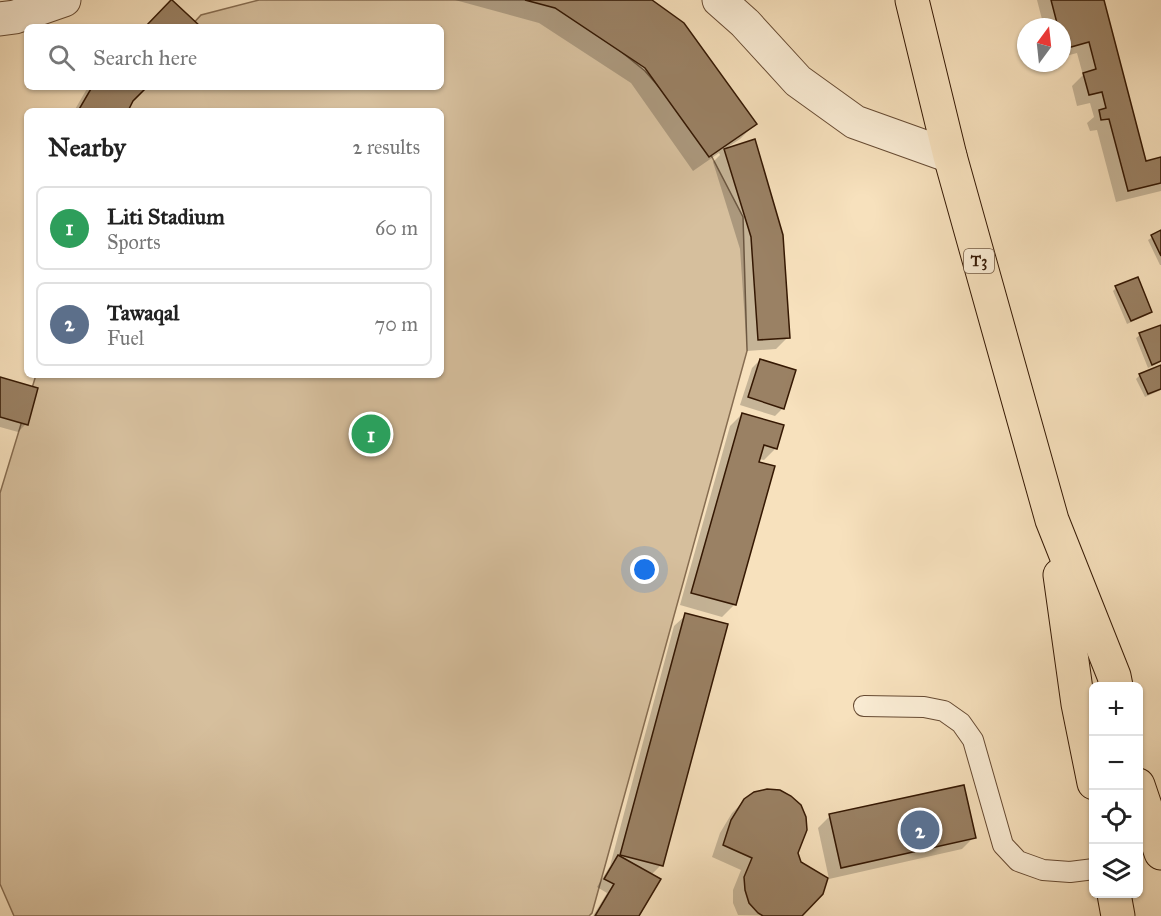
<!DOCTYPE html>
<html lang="en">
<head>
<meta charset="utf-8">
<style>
  body { margin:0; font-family:"IM FELL Great Primer",serif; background:#f6f6f6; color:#222 }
  .controls { position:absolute; right:18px; bottom:18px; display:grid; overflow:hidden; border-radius:9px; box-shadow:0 2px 4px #0004 }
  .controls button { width:54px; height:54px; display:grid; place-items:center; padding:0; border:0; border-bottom:2px solid #e0e0e0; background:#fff; color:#222; font:30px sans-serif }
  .compass { position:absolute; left:1017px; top:18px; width:54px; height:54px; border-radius:50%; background:#fff; box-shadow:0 2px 4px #0004; rotate:15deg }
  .you { position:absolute; left:645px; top:570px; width:21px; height:21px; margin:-15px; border:4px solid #fff; border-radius:50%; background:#1a73e8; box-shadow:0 0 0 9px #1a73e833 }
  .badge { display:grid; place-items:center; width:39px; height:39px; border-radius:50%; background:#8f2418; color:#fff; font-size:20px; font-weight:700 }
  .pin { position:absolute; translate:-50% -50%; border:3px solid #fff; box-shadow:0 2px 6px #0006 }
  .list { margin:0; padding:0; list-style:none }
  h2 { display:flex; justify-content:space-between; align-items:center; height:78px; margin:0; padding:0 24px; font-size:26px }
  h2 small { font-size:20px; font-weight:400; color:#767676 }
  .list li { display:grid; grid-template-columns:39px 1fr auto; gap:18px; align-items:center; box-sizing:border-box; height:84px; margin:0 12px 12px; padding:0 12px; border:2px solid #e0e0e0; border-radius:9px }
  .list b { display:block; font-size:22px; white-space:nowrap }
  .list p { margin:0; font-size:20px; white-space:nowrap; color:#767676 }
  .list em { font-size:20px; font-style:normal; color:#767676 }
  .icon { flex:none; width:33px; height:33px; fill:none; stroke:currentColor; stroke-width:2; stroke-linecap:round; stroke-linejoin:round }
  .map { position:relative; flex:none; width:1161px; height:916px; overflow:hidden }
  .search { position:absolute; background:#fff; box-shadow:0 2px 4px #0004; left:24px; top:24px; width:420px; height:66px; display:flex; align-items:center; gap:15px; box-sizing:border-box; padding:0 21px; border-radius:9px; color:#767676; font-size:22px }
  .panel { position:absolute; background:#fff; box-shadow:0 2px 4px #0004; left:24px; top:108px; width:420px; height:270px; border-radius:9px }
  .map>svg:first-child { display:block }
  .green { fill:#d6bf9d; stroke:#866c50; stroke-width:1.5 }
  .shadow { fill:#0003 }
  .building { fill:#9a8164; stroke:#351803; stroke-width:1.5 }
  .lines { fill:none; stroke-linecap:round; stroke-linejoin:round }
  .lane-casing { stroke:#664a32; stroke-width:22 }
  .street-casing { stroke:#664a32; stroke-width:35 }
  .highway-casing { stroke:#351803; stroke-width:35 }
  .lane { stroke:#faecd4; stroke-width:20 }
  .street { stroke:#faecd4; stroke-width:33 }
  .highway { stroke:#f7e1bd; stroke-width:33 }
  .labels { text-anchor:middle; stroke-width:4.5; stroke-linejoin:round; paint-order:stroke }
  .shield { fill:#faecd4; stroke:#705842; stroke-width:1.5 }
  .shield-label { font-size:15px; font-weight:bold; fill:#351803 }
</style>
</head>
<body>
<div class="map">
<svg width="1161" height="916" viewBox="0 0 1161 916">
  <rect width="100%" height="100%" fill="#f7e1bd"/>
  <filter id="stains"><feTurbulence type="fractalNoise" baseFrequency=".00333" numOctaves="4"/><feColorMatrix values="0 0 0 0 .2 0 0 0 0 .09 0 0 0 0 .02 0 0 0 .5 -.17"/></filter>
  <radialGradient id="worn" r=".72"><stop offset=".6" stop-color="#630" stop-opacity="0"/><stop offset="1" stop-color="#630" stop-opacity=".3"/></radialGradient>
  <!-- green -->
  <polygon class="green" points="259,0 557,0 645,71 700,134 743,217 747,351 592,913 589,916 14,916 0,884 0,493 36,375 441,375 441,111 120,111 132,87 441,87 441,27 190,27 201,15"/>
  <!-- shadow -->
  <g class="shadow">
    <polygon points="455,0 649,0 755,124 740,139 725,149 788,337 776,349 747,351 740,249 713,162 720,155 719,153 693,171 631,83 539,23"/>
    <polygon points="1037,0 1102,0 1145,163 1161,158 1161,191 1116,202 1097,130 1090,131 1087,123 1094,117 1090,103 1077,106 1072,86 1083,75 1077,53 1062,57 1062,27 1044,27"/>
    <polygon points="88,87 145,87 132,100 126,111 74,111"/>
    <polygon points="1161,232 1161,265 1160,265 1148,240"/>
    <polygon points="1116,288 1151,312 1147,315 1127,324 1113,291"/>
    <polygon points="1161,326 1161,362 1148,368 1136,338 1140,335"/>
    <polygon points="760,360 783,408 775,416 740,405 752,368"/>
    <polygon points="1161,366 1161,390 1145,397 1136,379 1140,375"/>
    <polygon points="0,379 26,424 18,432 0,427"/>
    <polygon points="742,414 776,448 764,460 759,459 758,463 773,468 734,605 722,617 680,605 730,426"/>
    <polygon points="686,615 661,865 651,875 637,916 593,916 607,893 597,887 610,866 674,626"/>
    <polygon points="745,800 796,853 802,916 738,915 733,903 733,890 741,870 712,857 720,833 732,813"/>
    <polygon points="830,816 974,837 962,849 829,879 818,828"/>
  </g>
  <!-- building -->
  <g class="building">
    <polygon points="171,0 172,0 201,27 145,27"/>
    <polygon points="525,0 652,0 684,23 757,124 709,157 645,68 555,8"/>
    <polygon points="1051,0 1104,0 1146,161 1161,157 1161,183 1128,191 1109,119 1101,120 1099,110 1106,108 1102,92 1089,95 1083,73 1096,69 1089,42 1064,49 1062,27 1058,27"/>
    <polygon points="92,87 147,87 133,101 128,111 78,111"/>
    <polygon points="755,139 783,235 790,338 758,340 751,237 724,149"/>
    <polygon points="1161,230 1161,256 1151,235"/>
    <polygon points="1138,277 1152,312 1131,321 1115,286"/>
    <polygon points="1161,325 1161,361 1152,365 1139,333"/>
    <polygon points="760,359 796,370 784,409 748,397"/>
    <polygon points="1161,365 1161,389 1148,394 1139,374"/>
    <polygon points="0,377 38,388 28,425 0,417"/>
    <polygon points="742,413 784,425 777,449 764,445 759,462 775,466 736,605 691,593"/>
    <polygon points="685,613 728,624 663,866 620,855"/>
    <polygon points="964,785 976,838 841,868 829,814"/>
    <polygon points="767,789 780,790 791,796 801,805 806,817 807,830 798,853 801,862 828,878 823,894 802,916 763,916 758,913 749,903 745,890 744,877 752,858 723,845 731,820 744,799 754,792"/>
    <polygon points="618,855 661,879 639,916 595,916 614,884 604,879"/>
  </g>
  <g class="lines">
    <defs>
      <polyline id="lane" points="864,706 924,707 944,711 961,723 973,740 1003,845 1018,861 1043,870 1070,872 1094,869"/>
      <g id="street">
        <polyline points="719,0 745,23 798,81 855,122 950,156"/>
        <polyline points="0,19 15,17 64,0"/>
      </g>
      <g id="highway">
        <polyline points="912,0 950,156 1052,520 1114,676 1116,686"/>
        <polyline points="1060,575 1078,704 1094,783"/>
        <polyline points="1138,785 1161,853"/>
        <polyline points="1114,894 1118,916"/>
      </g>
    </defs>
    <!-- lane casing -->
    <use href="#lane" class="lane-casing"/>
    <!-- street casing -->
    <use href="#street" class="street-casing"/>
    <!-- highway casing -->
    <use href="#highway" class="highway-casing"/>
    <!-- lane -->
    <use href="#lane" class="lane"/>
    <!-- street -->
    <use href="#street" class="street"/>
    <!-- highway -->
    <use href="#highway" class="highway"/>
  </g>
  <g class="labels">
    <!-- shield labels -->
    <rect class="shield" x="964" y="249" width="30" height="24" rx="4.5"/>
    <g class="shield-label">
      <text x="979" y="266">T3</text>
    </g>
  </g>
  <rect width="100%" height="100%" filter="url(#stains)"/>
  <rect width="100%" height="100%" fill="url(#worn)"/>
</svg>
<div class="controls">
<button>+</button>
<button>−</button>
<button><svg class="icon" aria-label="locate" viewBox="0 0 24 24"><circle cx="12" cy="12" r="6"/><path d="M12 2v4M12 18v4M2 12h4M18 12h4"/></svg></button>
<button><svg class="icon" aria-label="layers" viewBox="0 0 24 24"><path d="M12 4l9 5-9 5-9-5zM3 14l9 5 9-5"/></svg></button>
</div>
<svg class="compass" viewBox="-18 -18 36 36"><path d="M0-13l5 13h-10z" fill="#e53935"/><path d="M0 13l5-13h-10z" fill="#767676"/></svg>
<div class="you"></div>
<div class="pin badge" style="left:371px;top:434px;background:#2e9e5b">1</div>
<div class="pin badge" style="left:920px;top:830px;background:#5c6f8a">2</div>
<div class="search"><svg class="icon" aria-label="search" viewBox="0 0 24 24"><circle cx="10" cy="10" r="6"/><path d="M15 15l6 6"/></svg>Search here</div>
<section class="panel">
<h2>Nearby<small>2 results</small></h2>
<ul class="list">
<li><span class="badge" style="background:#2e9e5b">1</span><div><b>Liti Stadium</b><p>Sports</p></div><em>60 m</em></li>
<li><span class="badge" style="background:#5c6f8a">2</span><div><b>Tawaqal</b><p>Fuel</p></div><em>70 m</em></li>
</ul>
</section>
</div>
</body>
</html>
